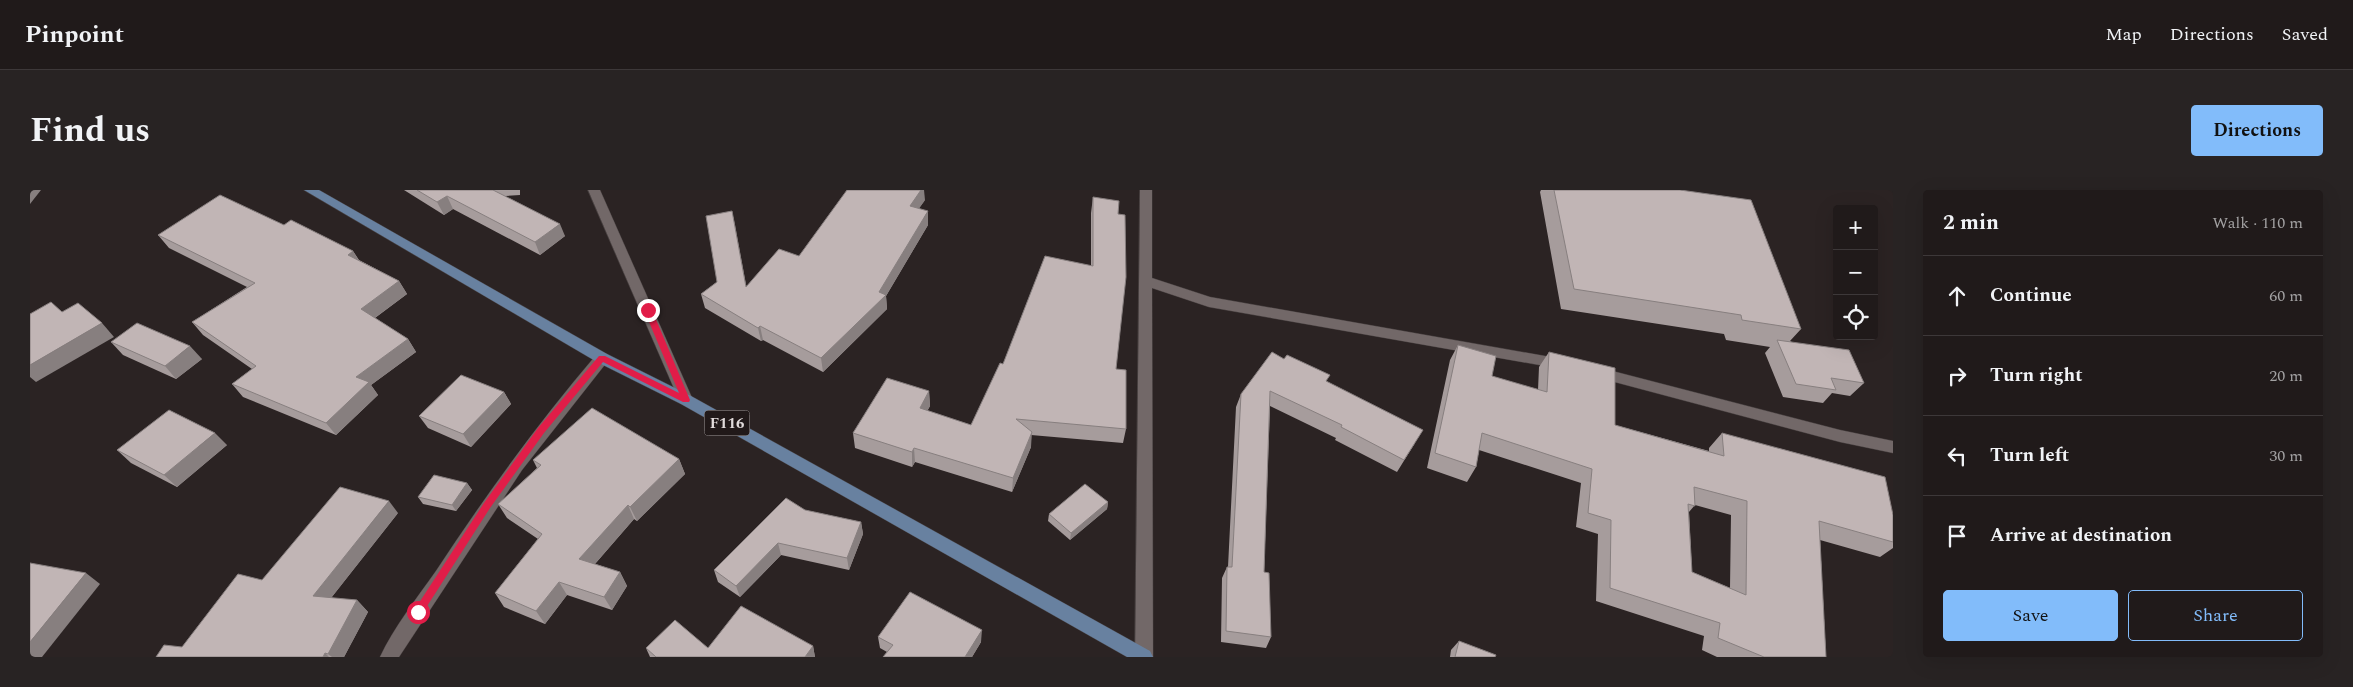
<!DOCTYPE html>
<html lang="en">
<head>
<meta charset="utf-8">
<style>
  body { margin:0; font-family:Spectral,serif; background:#282323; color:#f1f3f6 }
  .controls { position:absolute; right:15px; top:15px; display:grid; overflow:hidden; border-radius:5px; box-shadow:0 5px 20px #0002 }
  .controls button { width:45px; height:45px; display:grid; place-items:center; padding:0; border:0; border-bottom:1px solid #3d3839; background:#201a1a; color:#f1f3f6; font:25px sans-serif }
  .stop { position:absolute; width:15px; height:15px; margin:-11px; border:4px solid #e11d48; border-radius:50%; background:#fff }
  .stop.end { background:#e11d48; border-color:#fff; box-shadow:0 1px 5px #0008 }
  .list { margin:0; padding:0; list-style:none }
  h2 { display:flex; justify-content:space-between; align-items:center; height:65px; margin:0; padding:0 20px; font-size:21px }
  h2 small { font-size:16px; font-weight:400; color:#a2a1a2 }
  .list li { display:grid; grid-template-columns:32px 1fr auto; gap:15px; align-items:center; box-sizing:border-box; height:80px; padding:0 20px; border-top:1px solid #3d3839 }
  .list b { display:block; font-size:19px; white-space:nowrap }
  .list em { font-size:16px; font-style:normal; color:#a2a1a2 }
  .actions { display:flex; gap:10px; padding:15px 20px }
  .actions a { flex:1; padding:11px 0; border:1px solid #82bcfa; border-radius:5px; text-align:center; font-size:18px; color:#82bcfa }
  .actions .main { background:#82bcfa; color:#111 }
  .icon { flex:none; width:28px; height:28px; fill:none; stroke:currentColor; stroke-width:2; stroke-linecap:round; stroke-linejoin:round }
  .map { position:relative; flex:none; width:1863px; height:467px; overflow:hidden; border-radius:5px }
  header { display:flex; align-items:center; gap:30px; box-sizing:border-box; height:70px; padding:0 25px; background:#201a1a; border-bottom:1px solid #3d3839 }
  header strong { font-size:24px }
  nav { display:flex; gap:28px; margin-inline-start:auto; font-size:18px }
  .intro { display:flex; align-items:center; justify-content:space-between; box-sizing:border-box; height:120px; padding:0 30px }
  h1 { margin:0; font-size:35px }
  .button { padding:12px 22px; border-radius:5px; background:#82bcfa; color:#111; font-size:18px; font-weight:700 }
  main { display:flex; gap:30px; padding:0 30px }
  aside { flex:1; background:#201a1a; border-radius:5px; box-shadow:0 5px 20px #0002 }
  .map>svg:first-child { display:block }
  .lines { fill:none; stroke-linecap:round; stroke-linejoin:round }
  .minor-casing { stroke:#453e3e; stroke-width:1 }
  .major-casing { stroke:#453e3e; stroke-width:1 }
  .minor { fill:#726868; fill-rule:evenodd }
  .major { fill:#6881a0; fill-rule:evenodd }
  .wall { fill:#a69c9c; fill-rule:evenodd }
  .shaded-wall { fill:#877f7f }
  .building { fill:#c1b5b5; stroke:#877f7f; fill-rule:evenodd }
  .route { fill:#e11d48 }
  .labels { text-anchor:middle; stroke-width:5; stroke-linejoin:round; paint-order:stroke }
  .shield { fill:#211919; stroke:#a7a1a1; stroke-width:1 }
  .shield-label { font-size:15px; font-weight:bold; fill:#e1dbdb }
</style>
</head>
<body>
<header>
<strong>Pinpoint</strong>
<nav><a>Map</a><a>Directions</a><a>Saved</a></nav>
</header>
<div class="intro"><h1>Find us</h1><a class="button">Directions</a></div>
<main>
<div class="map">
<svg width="1863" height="467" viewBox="0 0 1863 467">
  <rect width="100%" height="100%" fill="#2b2323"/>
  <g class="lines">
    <defs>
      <g id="minor">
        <polygon points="558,0 570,0 663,210 661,214 651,214 649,210"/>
        <polygon points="1110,0 1122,0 1122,88 1180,107 1532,169 1537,170 1539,174 1537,178 1532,179 1179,117 1122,98 1123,467 1105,467"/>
        <path d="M572,163L577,164L579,168L577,172L492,280L369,467H350C364,437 387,408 406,381C456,305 508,233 567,164Z"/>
        <polygon points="1567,177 1810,240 1863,251 1863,263 1810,252 1562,186 1560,182 1562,178"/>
      </g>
      <polygon id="major" points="274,0 289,0 577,164 661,206 1120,461 1123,467 1097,467 651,214 567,172"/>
    </defs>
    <!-- minor casing -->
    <use href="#minor" class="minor-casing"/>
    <!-- major casing -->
    <use href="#major" class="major-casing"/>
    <!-- minor -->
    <use href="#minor" class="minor"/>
    <!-- major -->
    <use href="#major" class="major"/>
  </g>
  <!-- wall -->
  <g class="wall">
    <polygon points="374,0 490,0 490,5 475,6 535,46 510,65 423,19 414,25"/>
    <polygon points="1511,0 1650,0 1771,139 1760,151 1834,193 1820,206 1802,203 1793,213 1753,207 1735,163 1740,157 1696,150 1694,144 1531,119 1510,2"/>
    <polygon points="1063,7 1088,24 1086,179 1096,239 1093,253 1001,245 1001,257 982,302 885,272 882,277 825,258 823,243 899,201 900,216 897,221 941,235 973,174 1061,76 1061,23"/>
    <polygon points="895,10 889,18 898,35 856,106 857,119 793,182 733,150 731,151 675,118 671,104 687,92 702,21 716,96 769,66"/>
    <polygon points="254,35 323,61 329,70 369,91 377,104 345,128 378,149 386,162 341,195 348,205 306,245 213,207 202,194 222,179 173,145 162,132 217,97 139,58 128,45"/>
    <polygon points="81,152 172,169 146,189 93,165"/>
    <path d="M1428,155L1462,186L1508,200L1509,177L1519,162L1585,235L1679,261V258L1692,243L1863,325V358L1850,367L1790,350L1796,467H1687L1672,460L1674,446L1566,411L1568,344L1546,337L1551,293L1449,260L1446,277L1437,292L1397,278L1420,170ZM1665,315L1701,325L1700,398L1662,382L1659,322Z"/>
    <polygon points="1297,192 1385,253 1367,282 1305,250 1306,248 1240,216 1234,382 1241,447 1236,458 1191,452 1192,388 1197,377 1198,377 1206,217 1211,204"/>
    <polygon points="474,202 481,214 441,257 398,238 389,226"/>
    <polygon points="197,255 147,297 101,273 87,260"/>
    <polygon points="649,269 655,284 607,331 604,329 565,374 590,382 597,396 582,420 537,405 515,434 474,417 465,403 508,349 477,328 468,314 507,278 503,270"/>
    <polygon points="437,293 442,300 426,321 393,314 388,307"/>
    <polygon points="1078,312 1077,319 1040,350 1018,331 1019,324"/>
    <polygon points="775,320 831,332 833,344 819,380 751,365 710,407 688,392 684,380"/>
    <polygon points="368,323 301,408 327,410 338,422 314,467 126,467 152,457 232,390"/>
    <polygon points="848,447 951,452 942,467 853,467 857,462 850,458"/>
    <polygon points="1429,451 1465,467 1420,467 1421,460"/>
    <polygon points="783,456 785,467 620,467 616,458"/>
  </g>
  <!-- shaded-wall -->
  <g class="shaded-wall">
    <polygon points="0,0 11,0 0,14"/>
    <polygon points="887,0 894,0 895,10 881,30 880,16"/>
    <polygon points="417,6 423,19 414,25 407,12"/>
    <polygon points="702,21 705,35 719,111 716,97"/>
    <polygon points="898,21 898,35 856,106 857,119 793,182 791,168 849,102"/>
    <polygon points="530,34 535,46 510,65 505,52"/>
    <polygon points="323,61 331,74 318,65"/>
    <polygon points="369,91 377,104 339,132 331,119"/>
    <polygon points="72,133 84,147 6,192 0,187 0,175"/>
    <polygon points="730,136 733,150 731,151 728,138"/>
    <polygon points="378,149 386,162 341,195 348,205 306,245 296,233 326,187"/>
    <polygon points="160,156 172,169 146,189 135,176"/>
    <polygon points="899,201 900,216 891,233 890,218"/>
    <polygon points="474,202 481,214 441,257 433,244"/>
    <polygon points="1002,242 1001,257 982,302 983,288"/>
    <polygon points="185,243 197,255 147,297 134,285"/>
    <polygon points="884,258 885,272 882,277 882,262"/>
    <polygon points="649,269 655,284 607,331 600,317"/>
    <polygon points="437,293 442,300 426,321 422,315"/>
    <polygon points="359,311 368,323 294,417 283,406"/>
    <polygon points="1078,312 1077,319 1040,350 1041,343"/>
    <polygon points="598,315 604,329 557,383 549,369"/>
    <polygon points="831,332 833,344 819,380 817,368"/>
    <polygon points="748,353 751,365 710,407 706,396"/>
    <polygon points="590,382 597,396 582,420 574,407"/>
    <polygon points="56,383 70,394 12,467 0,467 0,452"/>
    <polygon points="529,392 537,405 515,434 506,421"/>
    <polygon points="327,410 338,422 314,467 302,467 298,464"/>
    <polygon points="952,440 951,452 942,467 935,467"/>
    <polygon points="783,456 785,467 775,467"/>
    <polygon points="295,463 299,467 293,467"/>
  </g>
  <!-- building -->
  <g class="building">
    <polygon points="387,0 463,0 530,34 505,52 417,6 407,12"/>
    <polygon points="817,0 891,0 880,16 898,21 849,102 856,105 791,168 730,136 728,138 671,104 687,92 676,26 702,21 716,97 749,59 769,66"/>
    <polygon points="1524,0 1650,0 1721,10 1771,139 1712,130 1711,125 1544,99"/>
    <polygon points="190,5 254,35 261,30 323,61 318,65 369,91 331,119 378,149 326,187 339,192 296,233 202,194 226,176 162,132 225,93 128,45"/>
    <polygon points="1063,7 1089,11 1088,24 1095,25 1096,87 1086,179 1096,180 1096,239 986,229 1002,242 983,288 884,258 882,262 823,243 857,188 899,201 890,218 941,235 970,173 973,174 1015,66 1063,76"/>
    <polygon points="21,112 32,122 48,113 72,133 0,175 0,124"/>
    <polygon points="107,133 160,156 135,176 81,152"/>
    <polygon points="1747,150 1819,160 1834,193 1801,188 1806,200 1766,194"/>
    <path d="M1428,155L1466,166L1462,186L1517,202L1519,162L1585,178V235L1694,266L1692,243L1855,287L1863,325V352L1789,331L1796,467H1734L1688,448L1690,433L1580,398L1581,330L1558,323L1562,279L1452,243L1446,277L1405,263ZM1664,297L1717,311L1716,405L1662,382L1658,314L1665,316Z"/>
    <polygon points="1242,162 1254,169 1257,165 1300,185 1296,191 1393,240 1374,270 1311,237 1312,235 1240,201 1234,382 1239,383 1241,447 1196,441 1197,377 1202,377 1211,204"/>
    <polygon points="431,185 474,202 433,244 389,226"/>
    <polygon points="562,218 649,269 600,317 598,315 549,369 590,382 574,407 529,392 506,421 465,403 512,344 468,314 511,275 503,270"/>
    <polygon points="139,220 185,243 134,285 87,260"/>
    <polygon points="404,285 437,293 422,315 388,307"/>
    <polygon points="1055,294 1078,312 1041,343 1019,324"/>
    <polygon points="310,297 359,311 283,406 327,410 298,464 295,463 293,467 126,467 134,455 152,457 208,384 232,390"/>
    <polygon points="756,308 775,320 831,332 817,368 748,353 706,396 684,380"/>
    <polygon points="0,373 56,383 0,452"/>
    <polygon points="880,402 952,440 935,467 853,467 863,455 848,447"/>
    <polygon points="711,416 783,456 775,467 626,467 616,458 645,430 678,458"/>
    <polygon points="1429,451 1466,465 1465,467 1425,467"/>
  </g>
  <!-- route -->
  <polygon class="route" points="618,118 622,120 660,210 659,212 653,212 573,172 514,243 460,318 392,424 385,424 385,419 454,313 508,238 569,166 575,166 649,203 614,120"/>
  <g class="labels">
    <!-- shield labels -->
    <rect class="shield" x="674.5" y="220.5" width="45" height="25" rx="4"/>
    <g class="shield-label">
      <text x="697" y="238">F116</text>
    </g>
  </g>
</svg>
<div class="controls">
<button>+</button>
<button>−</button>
<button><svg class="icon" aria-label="locate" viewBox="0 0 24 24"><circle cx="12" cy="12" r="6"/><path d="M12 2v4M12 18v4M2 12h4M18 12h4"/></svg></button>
</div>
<div class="stop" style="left:388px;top:422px"></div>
<div class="stop end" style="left:618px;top:120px"></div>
</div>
<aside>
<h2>2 min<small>Walk · 110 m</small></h2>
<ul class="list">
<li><svg class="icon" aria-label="ahead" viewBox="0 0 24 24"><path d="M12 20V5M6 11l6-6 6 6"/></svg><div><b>Continue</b></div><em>60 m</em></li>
<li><svg class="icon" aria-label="right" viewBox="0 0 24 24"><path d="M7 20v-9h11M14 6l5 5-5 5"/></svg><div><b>Turn right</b></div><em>20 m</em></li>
<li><svg class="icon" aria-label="left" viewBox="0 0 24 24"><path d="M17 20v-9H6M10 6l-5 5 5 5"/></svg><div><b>Turn left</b></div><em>30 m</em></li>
<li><svg class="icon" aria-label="arrive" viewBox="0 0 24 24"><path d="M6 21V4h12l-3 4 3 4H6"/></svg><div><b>Arrive at destination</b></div></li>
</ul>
<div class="actions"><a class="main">Save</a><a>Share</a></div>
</aside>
</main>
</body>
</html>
